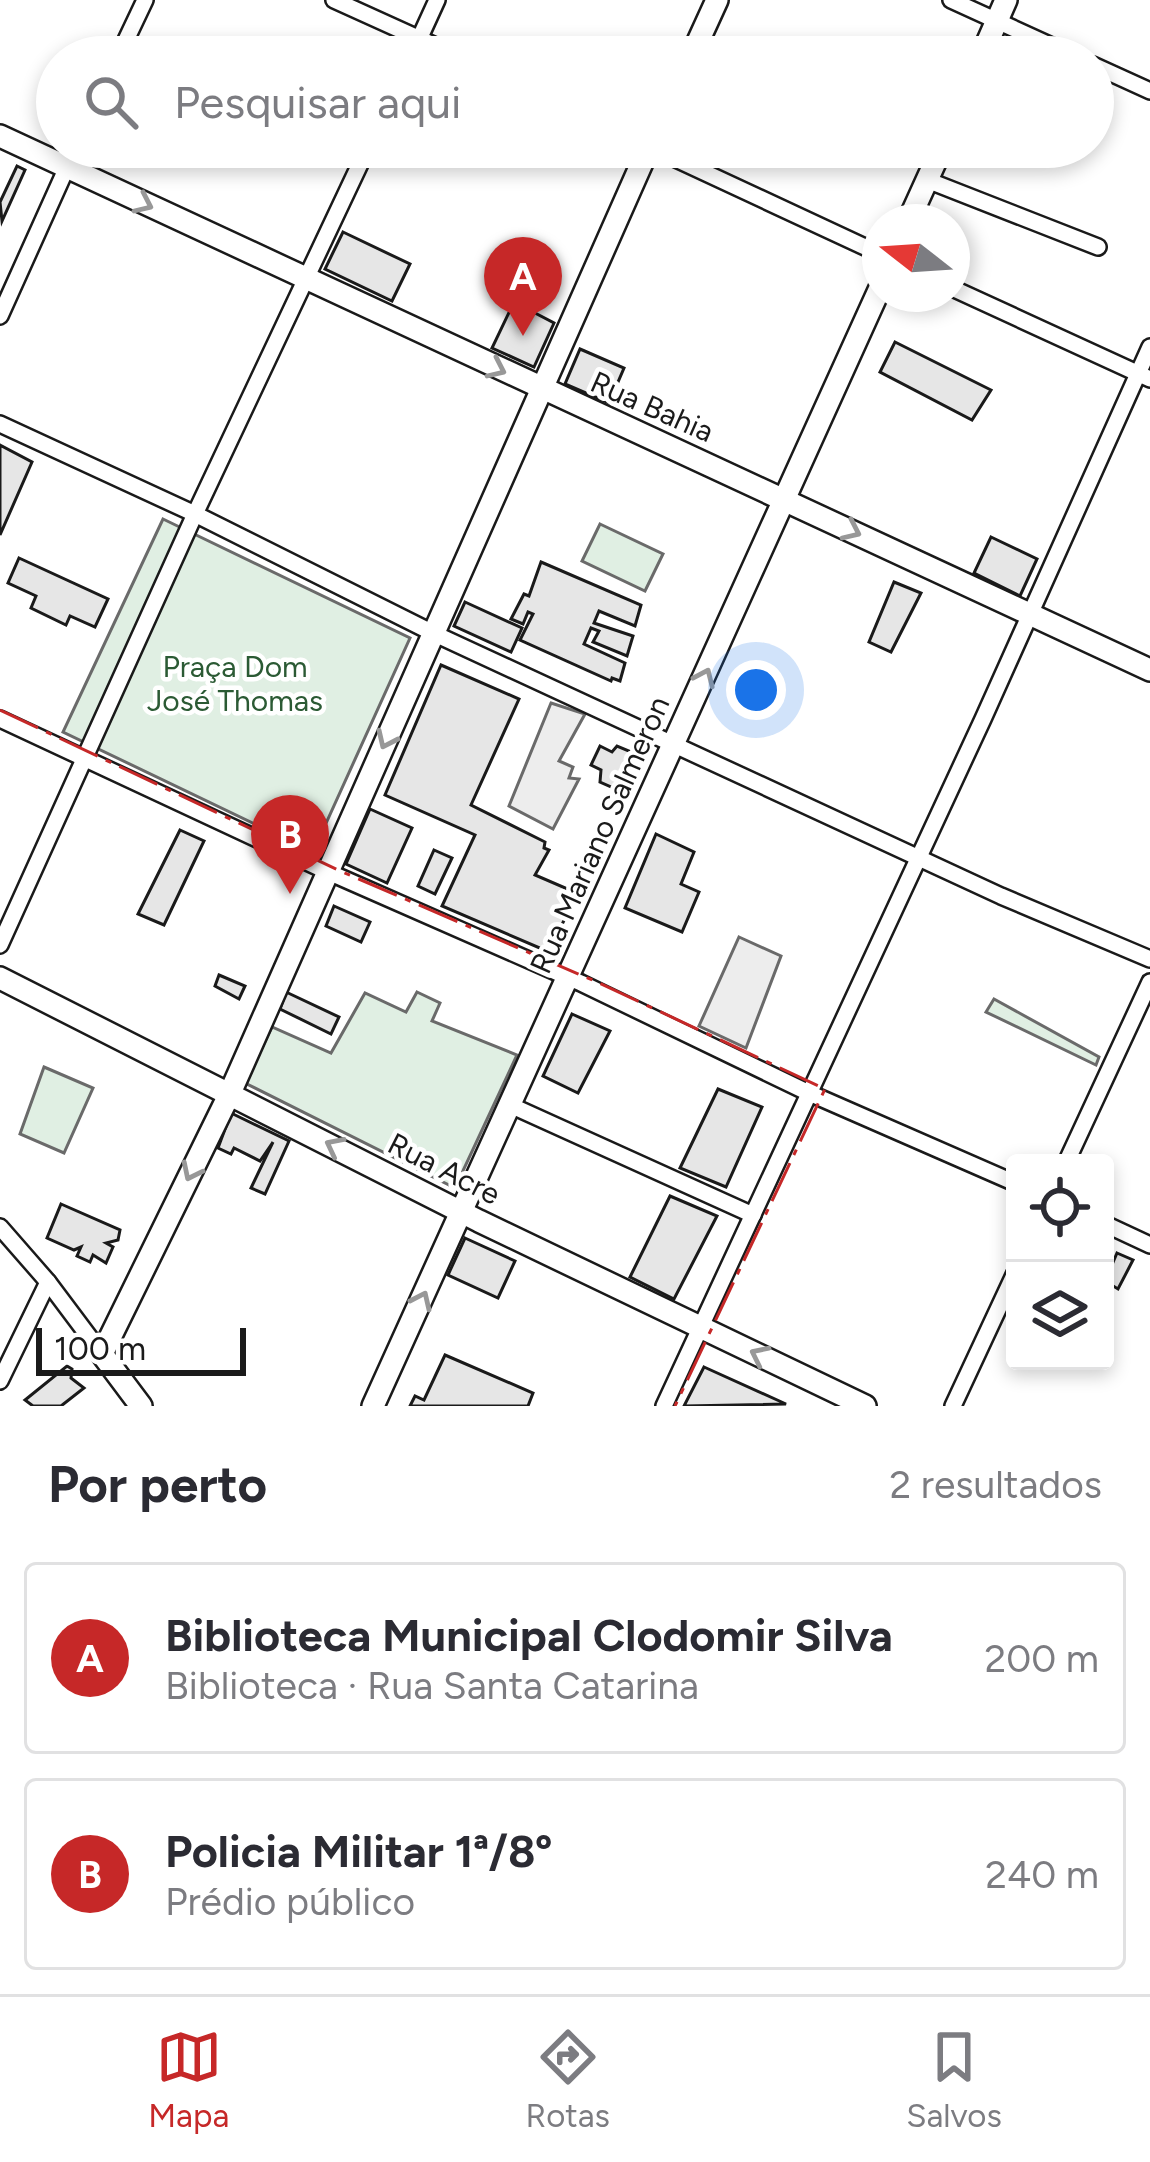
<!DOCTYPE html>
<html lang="pt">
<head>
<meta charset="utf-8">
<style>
  body { margin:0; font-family:Figtree,sans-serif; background:#f7f7f7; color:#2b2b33 }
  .controls { position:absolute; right:36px; bottom:36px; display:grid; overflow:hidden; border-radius:12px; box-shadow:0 6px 18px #0003 }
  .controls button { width:108px; height:108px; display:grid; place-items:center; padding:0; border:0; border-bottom:3px solid #e1e1e2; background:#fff; color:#2b2b33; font:60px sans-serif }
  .compass { position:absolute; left:862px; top:204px; width:108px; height:108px; border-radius:50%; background:#fff; box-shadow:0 6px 18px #0003; rotate:287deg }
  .scale { position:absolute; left:36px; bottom:30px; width:210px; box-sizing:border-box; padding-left:12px; border:6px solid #1a1a1a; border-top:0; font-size:33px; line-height:42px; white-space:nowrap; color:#1a1a1a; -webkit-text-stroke:9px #fff; paint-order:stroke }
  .you { position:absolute; left:756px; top:690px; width:42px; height:42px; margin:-30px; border:9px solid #fff; border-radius:50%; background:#1a73e8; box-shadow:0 0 0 18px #1a73e833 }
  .badge { display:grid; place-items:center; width:78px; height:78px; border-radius:50%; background:#c62828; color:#fff; font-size:39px; font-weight:700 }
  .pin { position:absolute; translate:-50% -99px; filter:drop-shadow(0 3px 6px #0008) }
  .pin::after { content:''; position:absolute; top:63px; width:42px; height:36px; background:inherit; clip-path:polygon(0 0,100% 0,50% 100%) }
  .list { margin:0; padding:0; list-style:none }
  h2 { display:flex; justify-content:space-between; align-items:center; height:156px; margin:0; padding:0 48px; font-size:51px }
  h2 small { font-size:39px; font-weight:400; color:#7c7c81 }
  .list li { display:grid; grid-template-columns:78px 1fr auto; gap:36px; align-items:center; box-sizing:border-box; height:192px; margin:0 24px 24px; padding:0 24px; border:3px solid #e1e1e2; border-radius:12px }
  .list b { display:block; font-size:45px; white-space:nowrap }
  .list p { margin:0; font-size:39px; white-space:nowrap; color:#7c7c81 }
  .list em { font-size:39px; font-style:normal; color:#7c7c81 }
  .icon { flex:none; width:66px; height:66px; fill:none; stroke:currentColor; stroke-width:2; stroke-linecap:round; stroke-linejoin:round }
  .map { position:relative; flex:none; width:1150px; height:1406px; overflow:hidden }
  .search { position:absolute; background:#fff; box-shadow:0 6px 18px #0003; left:36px; right:36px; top:36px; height:132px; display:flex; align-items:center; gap:30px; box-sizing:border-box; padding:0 42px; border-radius:66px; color:#7c7c81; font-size:45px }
  .sheet { height:588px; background:#fff }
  nav { display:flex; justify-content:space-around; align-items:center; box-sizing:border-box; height:168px; border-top:3px solid #e1e1e2; background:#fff; font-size:33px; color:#7c7c81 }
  nav a { display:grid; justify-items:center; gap:6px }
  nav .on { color:#c62828 }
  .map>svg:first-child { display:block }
  .green { fill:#e0efe3; stroke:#6a6a6a; stroke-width:3 }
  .parking { fill:#ededed; stroke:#6a6a6a; stroke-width:3 }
  .building { fill:#e6e6e6; stroke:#1a1a1a; stroke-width:3 }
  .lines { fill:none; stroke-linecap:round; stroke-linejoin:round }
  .minor-casing { stroke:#1a1a1a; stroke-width:20 }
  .major-casing { stroke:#1a1a1a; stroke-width:26 }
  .minor { stroke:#fff; stroke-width:15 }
  .major { stroke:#fff; stroke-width:21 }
  .power { stroke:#c62828; stroke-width:3; stroke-dasharray:42 9 6 9; stroke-linecap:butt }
  .oneway { stroke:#989898 }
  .labels { text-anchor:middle; stroke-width:9; stroke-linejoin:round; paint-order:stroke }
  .street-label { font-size:30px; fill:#1a1a1a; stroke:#fff }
  .park-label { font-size:30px; fill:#2b5a34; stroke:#fff }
</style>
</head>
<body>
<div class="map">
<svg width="1150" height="1406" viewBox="0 0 1150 1406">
  <rect width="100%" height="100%" fill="#fff"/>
  <!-- green -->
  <g class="green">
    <polygon points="163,519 410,638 313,852 63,732"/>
    <polygon points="600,524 663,554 645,591 582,561"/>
    <polygon points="417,992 440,1003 432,1021 517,1055 455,1188 245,1083 272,1027 331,1053 365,993 406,1012"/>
    <polygon points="994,999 1099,1057 1096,1065 986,1012"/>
    <polygon points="44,1067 93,1088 64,1153 20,1134"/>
  </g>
  <!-- parking -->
  <g class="parking">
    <polygon points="551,703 585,714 559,761 573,767 569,778 579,779 553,829 509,806"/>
    <polygon points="739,937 781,956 746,1048 699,1026"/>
  </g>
  <!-- building -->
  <g class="building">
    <polygon points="17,166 25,170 2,221 0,202"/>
    <polygon points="343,232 410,264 392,301 325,269"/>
    <polygon points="514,302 554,323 534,367 492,348"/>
    <polygon points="895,342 991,390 972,420 880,372"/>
    <polygon points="580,349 624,368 609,403 565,384"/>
    <polygon points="0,445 32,462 0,535"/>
    <polygon points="991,537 1037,559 1020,596 974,573"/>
    <polygon points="19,558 108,599 95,627 70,616 66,625 31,608 36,596 8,583"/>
    <polygon points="541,562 641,605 635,626 599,611 594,623 633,636 627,656 593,642 599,631 591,628 584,644 625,663 620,681 612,678 611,681 520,640 533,614 528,612 523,624 511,619 524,594 529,596"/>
    <polygon points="894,582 921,593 891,652 869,642"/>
    <polygon points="465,602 522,628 511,652 454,626"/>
    <polygon points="441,665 519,699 471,805 545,842 544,848 549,850 535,875 577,893 549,952 442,906 475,835 385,795"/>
    <polygon points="600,746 612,752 617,746 641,756 625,793 600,782 601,770 591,765"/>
    <polygon points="370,809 412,828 387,883 346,864"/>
    <polygon points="180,830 204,841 164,925 138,914"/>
    <polygon points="656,834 694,852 681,884 699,892 682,932 625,908"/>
    <polygon points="434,850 452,858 435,894 418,886"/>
    <polygon points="334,906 370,922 361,942 326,926"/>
    <polygon points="219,975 245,986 239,999 215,986"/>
    <polygon points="286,992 339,1017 331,1034 280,1009"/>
    <polygon points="572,1014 610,1031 578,1093 543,1076"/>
    <polygon points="718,1089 762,1107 726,1187 680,1168"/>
    <polygon points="231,1113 289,1141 265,1194 251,1188 273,1142 260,1161 234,1148 231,1154 218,1148"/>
    <polygon points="670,1196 717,1216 674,1299 630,1277"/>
    <polygon points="61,1204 120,1230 118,1240 106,1243 113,1247 106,1263 93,1255 90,1262 77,1256 81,1247 74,1250 47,1238"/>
    <polygon points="465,1238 515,1261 498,1298 448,1275"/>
    <polygon points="1117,1253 1133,1260 1118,1289 1105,1281"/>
    <polygon points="445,1355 533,1393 528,1406 410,1406 415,1396 424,1400"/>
    <polygon points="67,1366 72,1369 71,1378 84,1388 61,1406 33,1406 25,1400"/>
    <polygon points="704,1367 786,1404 684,1406"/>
  </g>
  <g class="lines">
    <defs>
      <g id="minor">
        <polyline points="334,0 460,57"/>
        <polyline points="951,0 1076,57"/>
        <polyline points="118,57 145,0"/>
        <polyline points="411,57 437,0"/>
        <polyline points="1093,65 1150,91"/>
        <polyline points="650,147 880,254"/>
        <polyline points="927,180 1098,247"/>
        <polyline points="952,288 1150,379"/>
        <polyline points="0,316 76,147"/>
        <polyline points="0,424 195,514 435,634 1001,896 1150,959"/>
        <polyline points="0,719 326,871 581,983 809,1093 1015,1183"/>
        <polyline points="0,945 195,514 368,147"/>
        <polyline points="510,1105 753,1215"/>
        <polyline points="1066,1163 1150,982"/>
        <polyline points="1105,1224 1150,1245"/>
        <polyline points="0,1227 48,1282 102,1354"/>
        <polyline points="0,1381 48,1282"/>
        <polyline points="664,1406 983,719 1150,347"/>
        <polyline points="953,1406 1015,1273"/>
      </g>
      <g id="major">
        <polyline points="691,57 717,0"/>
        <polyline points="981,57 1006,0"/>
        <polyline points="0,136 1150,670"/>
        <polyline points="908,222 942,147"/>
        <polyline points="0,978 479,1221 865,1406"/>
        <polyline points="141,1406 102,1354 230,1093 649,147"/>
        <polyline points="373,1406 880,288"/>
      </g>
    </defs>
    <!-- minor casing -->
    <use href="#minor" class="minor-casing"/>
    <!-- major casing -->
    <use href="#major" class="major-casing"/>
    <!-- minor -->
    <use href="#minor" class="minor"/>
    <!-- major -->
    <use href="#major" class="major"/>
    <!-- power -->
    <polyline class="power" points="0,710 338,870 597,982 825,1089 675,1406"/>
  </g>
  <!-- one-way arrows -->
  <defs><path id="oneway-chevron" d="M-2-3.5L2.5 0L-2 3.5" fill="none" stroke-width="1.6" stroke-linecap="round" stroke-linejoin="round" transform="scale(3)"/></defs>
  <g class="oneway">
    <use href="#oneway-chevron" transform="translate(144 204) rotate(25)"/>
    <use href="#oneway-chevron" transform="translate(497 369) rotate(25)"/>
    <use href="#oneway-chevron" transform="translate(852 531) rotate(25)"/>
    <use href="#oneway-chevron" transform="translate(705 677) rotate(-66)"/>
    <use href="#oneway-chevron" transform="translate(386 740) rotate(115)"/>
    <use href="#oneway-chevron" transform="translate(334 1146) rotate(-153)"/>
    <use href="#oneway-chevron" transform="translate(191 1172) rotate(116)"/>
    <use href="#oneway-chevron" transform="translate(422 1300) rotate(-65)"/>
    <use href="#oneway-chevron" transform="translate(759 1355) rotate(-154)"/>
  </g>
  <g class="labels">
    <!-- street labels -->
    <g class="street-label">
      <text transform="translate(652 407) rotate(24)" y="10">Rua Bahia</text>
      <text transform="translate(600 835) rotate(-66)" y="10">Rua Mariano Salmeron</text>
      <text transform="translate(444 1169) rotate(27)" y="10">Rua Acre</text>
    </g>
    <!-- park labels -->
    <g class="park-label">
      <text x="235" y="677">Praça Dom<tspan x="235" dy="34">José Thomas</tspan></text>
    </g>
  </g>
</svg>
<div class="controls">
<button><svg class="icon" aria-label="locate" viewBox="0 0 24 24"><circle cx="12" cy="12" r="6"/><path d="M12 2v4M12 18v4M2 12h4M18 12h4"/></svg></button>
<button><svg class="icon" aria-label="layers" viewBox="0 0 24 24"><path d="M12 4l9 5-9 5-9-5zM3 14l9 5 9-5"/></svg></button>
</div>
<svg class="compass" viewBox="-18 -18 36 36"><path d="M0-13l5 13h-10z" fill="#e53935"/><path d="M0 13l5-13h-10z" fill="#7c7c81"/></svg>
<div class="scale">100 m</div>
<div class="you"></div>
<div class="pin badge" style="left:523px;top:336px">A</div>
<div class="pin badge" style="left:290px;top:894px">B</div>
<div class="search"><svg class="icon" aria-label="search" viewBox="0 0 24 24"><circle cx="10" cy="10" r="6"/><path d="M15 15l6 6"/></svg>Pesquisar aqui</div>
</div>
<section class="sheet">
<h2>Por perto<small>2 resultados</small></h2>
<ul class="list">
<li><span class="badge">A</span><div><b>Biblioteca Municipal Clodomir Silva</b><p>Biblioteca · Rua Santa Catarina</p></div><em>200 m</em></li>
<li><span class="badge">B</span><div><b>Policia Militar 1ª/8º</b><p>Prédio público</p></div><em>240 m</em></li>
</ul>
</section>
<nav>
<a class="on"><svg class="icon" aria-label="map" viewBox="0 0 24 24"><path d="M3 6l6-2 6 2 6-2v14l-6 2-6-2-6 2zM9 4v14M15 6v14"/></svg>Mapa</a>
<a><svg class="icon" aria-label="directions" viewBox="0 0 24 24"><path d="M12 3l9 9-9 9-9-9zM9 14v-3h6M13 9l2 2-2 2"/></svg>Rotas</a>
<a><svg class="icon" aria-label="saved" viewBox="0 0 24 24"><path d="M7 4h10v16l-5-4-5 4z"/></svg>Salvos</a>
</nav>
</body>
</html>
